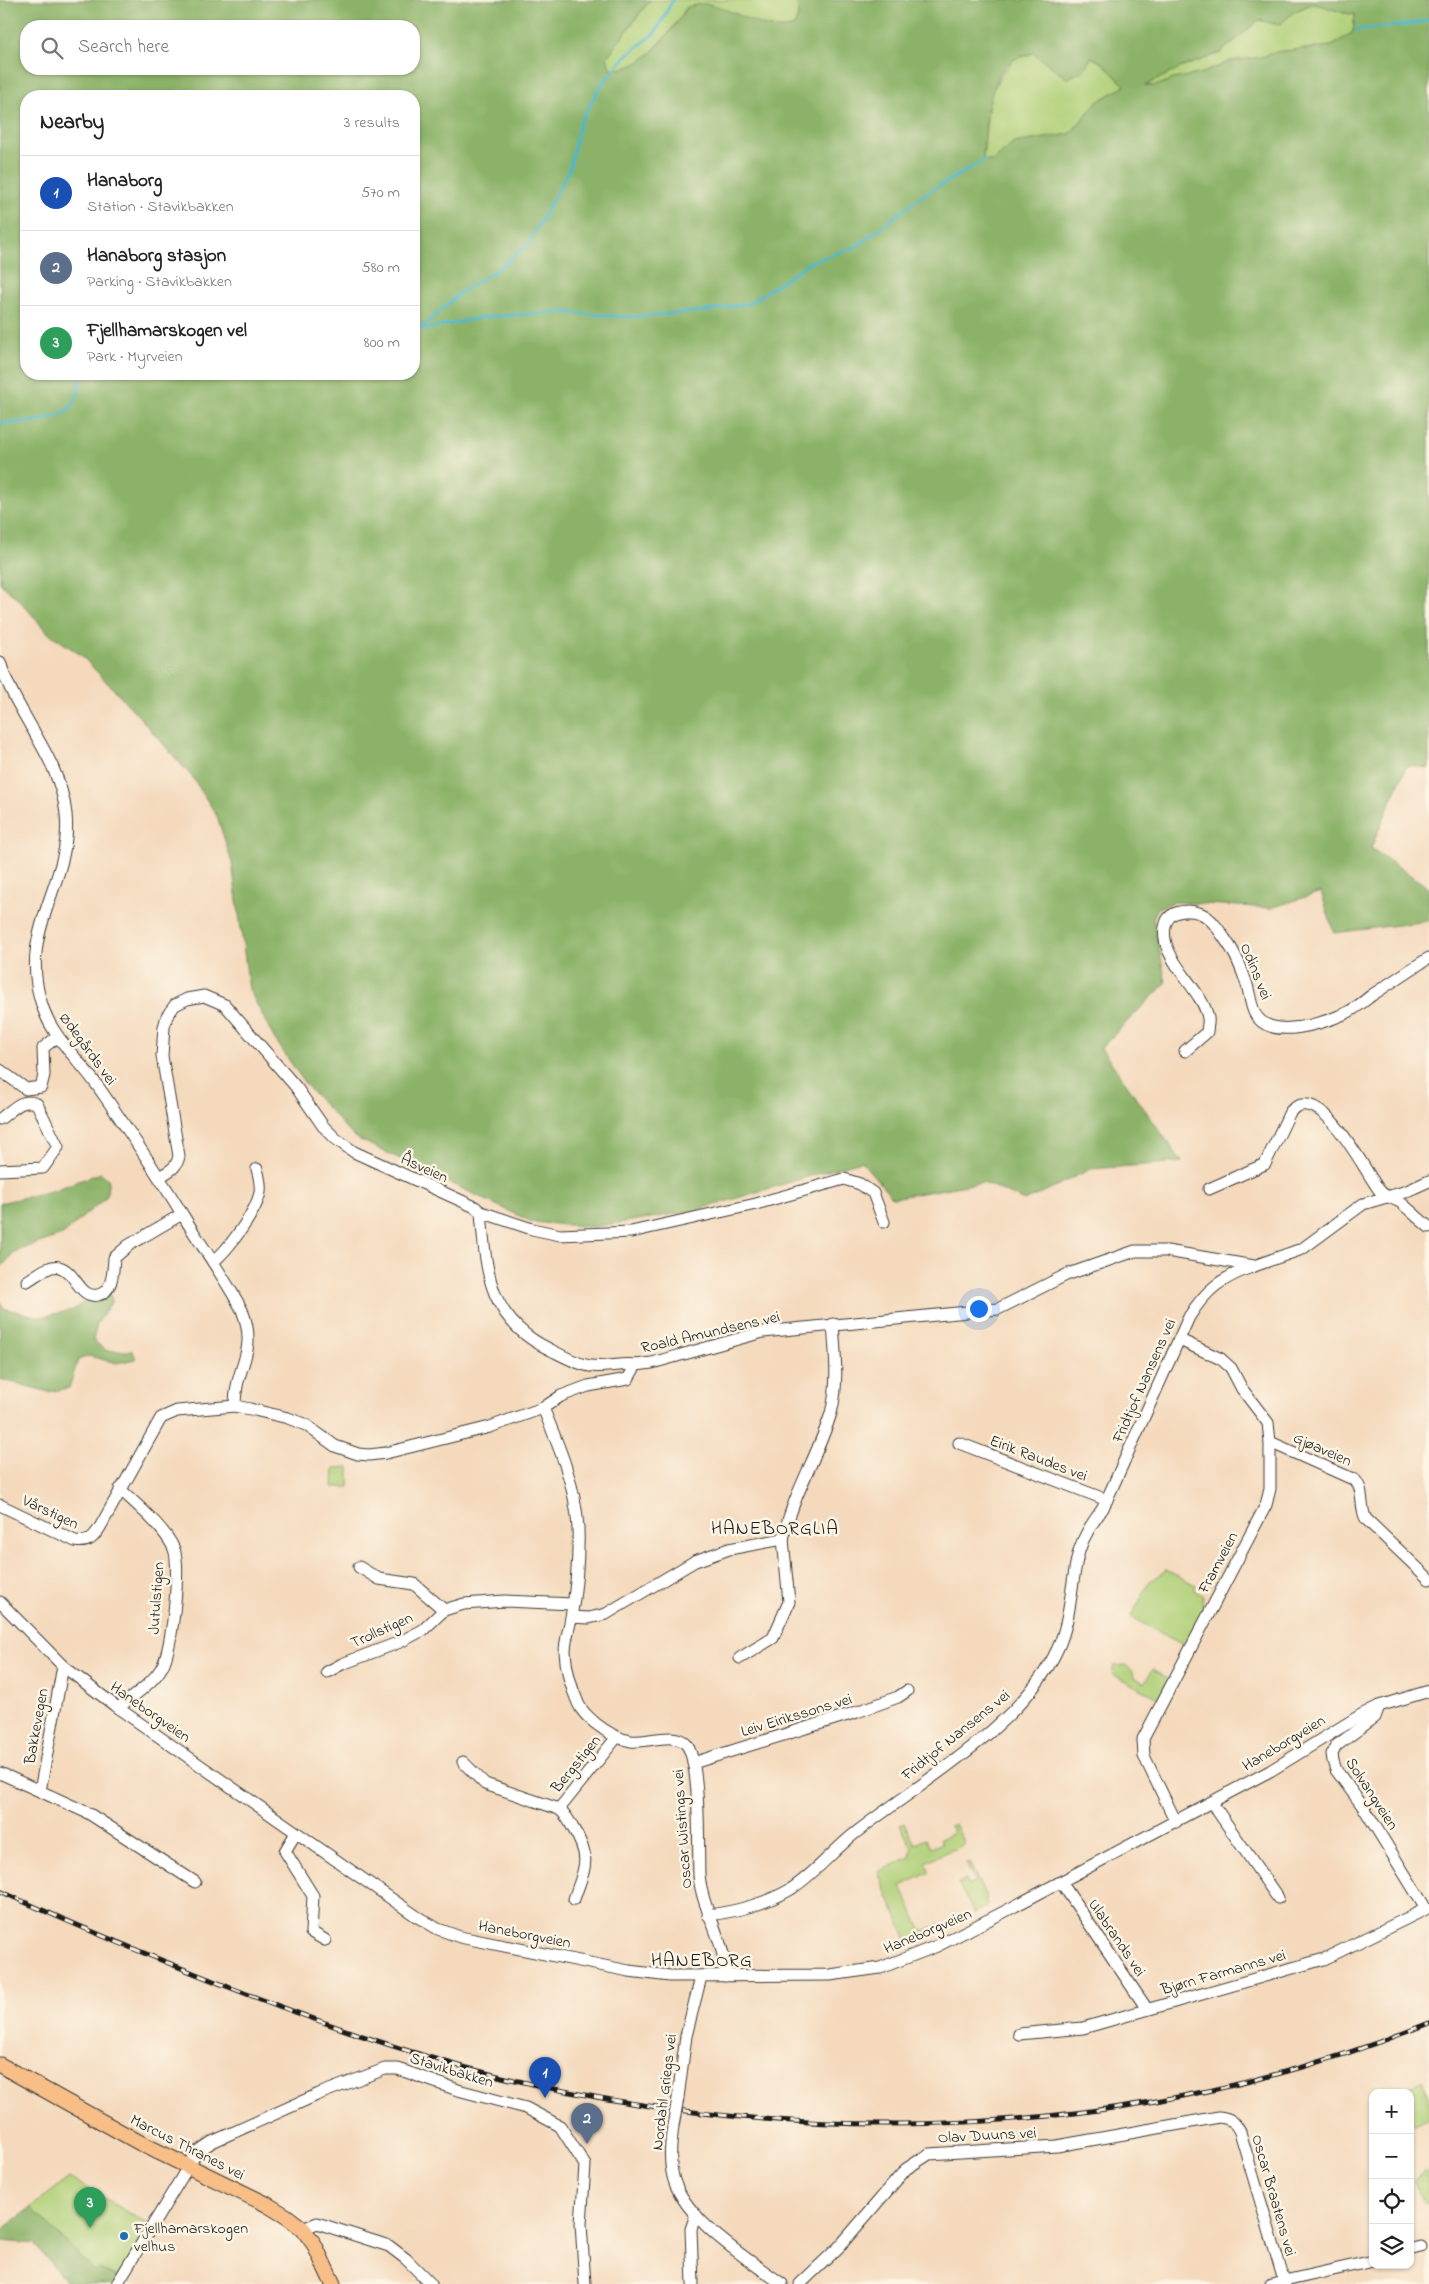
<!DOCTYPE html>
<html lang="en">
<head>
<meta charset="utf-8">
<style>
  body { margin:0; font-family:"Indie Flower",sans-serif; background:#f6f6f6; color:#222 }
  .controls { position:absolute; right:15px; bottom:15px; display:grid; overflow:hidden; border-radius:10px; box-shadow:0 1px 4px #0004 }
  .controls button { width:45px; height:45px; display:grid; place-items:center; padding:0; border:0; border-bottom:1px solid #e0e0e0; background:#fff; color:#222; font:25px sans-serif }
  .you { position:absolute; left:978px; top:1308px; width:18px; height:18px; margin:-12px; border:4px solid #fff; border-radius:50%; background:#1a73e8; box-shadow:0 0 0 8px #1a73e833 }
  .badge { display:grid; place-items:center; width:32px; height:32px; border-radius:50%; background:#1f6fb2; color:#fff; font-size:16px; font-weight:700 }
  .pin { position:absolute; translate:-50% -41px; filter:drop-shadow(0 1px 2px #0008) }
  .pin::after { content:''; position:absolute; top:26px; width:18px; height:15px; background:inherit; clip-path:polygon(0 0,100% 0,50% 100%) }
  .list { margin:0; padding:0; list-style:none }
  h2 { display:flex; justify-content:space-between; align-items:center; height:65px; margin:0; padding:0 20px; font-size:21px }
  h2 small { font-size:16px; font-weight:400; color:#767676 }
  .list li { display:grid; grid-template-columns:32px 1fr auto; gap:15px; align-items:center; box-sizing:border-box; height:75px; padding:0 20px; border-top:1px solid #e0e0e0 }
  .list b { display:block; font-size:19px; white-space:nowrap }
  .list p { margin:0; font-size:16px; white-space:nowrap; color:#767676 }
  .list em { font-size:16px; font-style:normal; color:#767676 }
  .icon { flex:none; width:28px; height:28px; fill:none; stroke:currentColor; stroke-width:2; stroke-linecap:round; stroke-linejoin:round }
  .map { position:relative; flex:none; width:1429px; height:2284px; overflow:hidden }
  .search { position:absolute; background:#fff; box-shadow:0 1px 4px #0004; left:20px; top:20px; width:400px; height:55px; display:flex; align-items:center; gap:12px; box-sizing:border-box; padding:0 18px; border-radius:20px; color:#767676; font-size:19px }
  .panel { position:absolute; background:#fff; box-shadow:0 1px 4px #0004; left:20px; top:90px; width:400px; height:290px; border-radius:20px }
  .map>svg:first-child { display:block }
  .green { fill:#afcf76; stroke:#667649 }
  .forest { fill:#8bb267; stroke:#546742; fill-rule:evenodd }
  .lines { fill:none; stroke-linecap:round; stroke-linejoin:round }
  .stream { stroke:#4cb7c9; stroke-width:3 }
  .minor-casing { stroke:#3c3834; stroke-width:13 }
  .major-casing { stroke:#3c3834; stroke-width:17 }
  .minor { stroke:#fff; stroke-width:11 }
  .major { stroke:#f7be87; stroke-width:15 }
  .rail-casing { stroke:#1c1c1c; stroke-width:5 }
  .rail { stroke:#fcf5e5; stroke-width:3; stroke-dasharray:9; stroke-linecap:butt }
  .minor-bridge-casing { stroke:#3c3834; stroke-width:13; stroke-linecap:butt }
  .minor-bridge { stroke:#fff; stroke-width:11 }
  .poi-dot { fill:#1f6fb2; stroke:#fcf5e5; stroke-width:2 }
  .labels { text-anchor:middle; stroke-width:5; stroke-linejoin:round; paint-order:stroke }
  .street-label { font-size:16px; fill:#1c1c1c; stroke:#fcf5e5 }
  .poi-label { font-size:16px; fill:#1c1c1c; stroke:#fcf5e5; text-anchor:start }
  .quarter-label { font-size:19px; letter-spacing:1px; fill:#1c1c1c; stroke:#fcf5e5 }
</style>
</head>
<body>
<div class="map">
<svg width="1429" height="2284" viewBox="0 0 1429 2284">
  <rect width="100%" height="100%" fill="#fcf5e5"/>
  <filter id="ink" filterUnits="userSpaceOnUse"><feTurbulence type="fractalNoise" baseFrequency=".02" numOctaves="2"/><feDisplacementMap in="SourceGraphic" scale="10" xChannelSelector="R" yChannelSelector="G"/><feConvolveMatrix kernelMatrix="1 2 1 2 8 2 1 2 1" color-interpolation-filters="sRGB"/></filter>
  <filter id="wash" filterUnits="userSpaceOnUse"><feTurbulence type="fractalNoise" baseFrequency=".0096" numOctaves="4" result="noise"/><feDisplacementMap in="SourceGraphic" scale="20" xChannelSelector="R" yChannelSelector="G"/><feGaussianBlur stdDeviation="1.12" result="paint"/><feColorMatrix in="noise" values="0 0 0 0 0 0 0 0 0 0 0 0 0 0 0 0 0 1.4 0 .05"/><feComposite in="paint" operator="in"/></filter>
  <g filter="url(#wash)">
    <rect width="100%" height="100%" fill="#f4d9bc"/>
    <!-- green -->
    <g class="green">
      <path d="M650,0H797L798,17L794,26L783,30L687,7C676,24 643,70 621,70C617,70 613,68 609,68L607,57Z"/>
      <path d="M1311,4C1330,5 1336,14 1355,14L1353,32L1332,46L1275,52L1262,57L1231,61L1203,73L1174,79L1155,86H1144L1180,68L1220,53L1259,20L1279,25L1294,12Z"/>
      <polygon points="1034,53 1047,63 1084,70 1091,57 1104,64 1125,86 1097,102 1070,134 1014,143 993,161 983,160 989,96 1003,73 1014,59"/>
      <polygon points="349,1467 349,1487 333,1487 334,1468"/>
      <polygon points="1166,1570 1196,1585 1194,1590 1203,1596 1202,1604 1208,1606 1187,1647 1131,1617 1150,1581"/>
      <polygon points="1126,1665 1133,1672 1133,1676 1144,1683 1153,1669 1169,1680 1158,1698 1112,1674 1114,1666"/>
      <polygon points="904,1823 915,1844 926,1839 931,1848 942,1843 940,1839 953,1833 950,1826 955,1824 965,1844 925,1862 930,1872 901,1886 922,1932 939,1924 942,1930 909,1945 878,1872 910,1857 912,1848 900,1825"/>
      <polygon points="966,1863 970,1864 987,1899 985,1900 988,1906 974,1913 958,1883 965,1880 968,1886 975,1882"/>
      <polygon points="1422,2081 1429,2096 1429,2119 1410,2127 1410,2093 1396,2093"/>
      <polygon points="1426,2171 1429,2174 1429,2203 1424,2201 1414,2181"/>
      <polygon points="69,2178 152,2226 118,2277 97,2272 21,2215"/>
    </g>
    <!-- forest -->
    <g class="forest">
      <path d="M0,0H650L607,57L610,68C643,74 671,32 687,7C693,6 700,3 707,4C735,8 766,36 794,26L798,17L797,0H1429V768L1407,765L1371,848L1429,888V921L1334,933L1321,892L1271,908L1174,902L1158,908L1153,918L1166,983L1101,1048L1182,1162L1091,1169L1025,1201L983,1182L893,1198L861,1161L694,1211L594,1227L532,1222L354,1137L306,1085L274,1038L249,989L232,863L217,816L193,778L136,713L81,655L47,632L22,603L0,583ZM1311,4C1330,5 1336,14 1355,14L1353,32L1332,46L1275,52L1262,57L1231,61L1203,73L1174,79L1155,86H1145L1180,68L1220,53L1259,20L1279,25L1294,12ZM414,26V69H26V26ZM1034,53L1067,79L1084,70L1091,57L1104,64L1125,86L1097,102L1070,134L1014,143L993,161L983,160C984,132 987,74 1015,59C1020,56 1028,55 1034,53ZM414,96V374H26V96Z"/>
      <polygon points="101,1173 109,1180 106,1197 62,1235 14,1252 0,1269 0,1203 51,1191"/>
      <polygon points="107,1285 112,1301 97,1324 93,1340 107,1351 133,1351 136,1359 117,1363 89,1356 78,1360 69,1388 49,1392 0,1379 0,1302 3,1308 40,1317 73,1310"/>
      <polygon points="31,2208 96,2272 99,2269 118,2277 114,2284 68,2284 34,2244 0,2241 0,2231"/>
    </g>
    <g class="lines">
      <!-- stream -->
      <g class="stream">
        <polyline points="1356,30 1405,25 1429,20"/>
        <polyline points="420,329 460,293 502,266 528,244 569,170 580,122 601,85 626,56 655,33 673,0"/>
        <polyline points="414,331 485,317 562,312 627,317 708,311 750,303 810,262 856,247 920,197 984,160"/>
        <path d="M0,423C20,423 65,422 75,401C79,393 79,382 81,374"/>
      </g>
    </g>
  </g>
  <g filter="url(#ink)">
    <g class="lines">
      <defs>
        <g id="minor">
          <path d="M0,662C16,715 60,757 66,814C73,884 15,930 43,1008C54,1040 81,1061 99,1088C132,1135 164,1184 194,1233C211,1259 228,1284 242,1310C259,1353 235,1365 235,1406"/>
          <path d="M1185,1051L1207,1032C1207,1028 1209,1022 1208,1018C1203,988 1155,956 1166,923C1171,907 1198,909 1208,918C1215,923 1220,932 1225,939C1234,951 1240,964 1245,979C1250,990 1250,1010 1258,1018C1275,1039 1323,1023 1344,1014C1354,1010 1363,1002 1372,995C1391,983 1409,970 1429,958"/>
          <polyline points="0,1070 26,1089 41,1087 44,1075 43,1048 57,1037"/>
          <path d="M0,1119C13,1110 21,1097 37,1104L58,1147L43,1168L0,1170"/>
          <path d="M159,1177C169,1171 177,1168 179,1156L162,1056L164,1027L167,1016L175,1005L187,999L204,996L225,1005L296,1087L323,1126L336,1139L354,1152L475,1207L481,1212L532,1229L560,1235L631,1232L756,1204L844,1179L860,1184L873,1193L884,1222"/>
          <path d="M1209,1189L1265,1164L1290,1112C1321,1078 1365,1173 1380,1191C1385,1197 1393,1198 1400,1202C1410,1210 1419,1219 1429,1227"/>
          <path d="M481,1212C486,1273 489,1321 551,1350C563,1356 576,1364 590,1366C606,1368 621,1363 636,1365"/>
          <path d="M213,1262C228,1250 257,1211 260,1192C261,1184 259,1176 257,1169"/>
          <path d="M27,1281C36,1276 49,1264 59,1267C76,1271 79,1299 98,1295C113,1292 113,1271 114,1258L129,1245L182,1214"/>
          <path d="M543,1408C559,1446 576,1487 578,1528C579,1558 576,1589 571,1618C569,1629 565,1641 565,1652C566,1669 571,1687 578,1703C581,1711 588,1717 595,1723C605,1731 618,1739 631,1741C647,1743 675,1731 686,1744C701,1761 698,1849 699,1875C702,1912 726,1939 725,1976"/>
          <path d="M1270,1442L1355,1480C1365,1491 1359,1506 1366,1519L1429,1579"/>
          <polyline points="959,1443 1107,1500"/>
          <path d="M0,1505L75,1541C88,1543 92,1539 99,1529L161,1418L177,1411L235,1406L250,1409L288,1418L306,1425L335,1446L358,1454L369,1455L386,1453L490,1427L543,1408L561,1396L588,1386L628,1379L636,1365L652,1363L763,1332L998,1309L1066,1275L1135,1251H1167L1254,1266L1302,1249L1363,1204L1407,1191L1429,1181"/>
          <polyline points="359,1567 379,1579 414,1584 444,1610"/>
          <polyline points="0,1602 63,1666 118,1708 416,1916 438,1929 460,1937 629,1971 670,1976 830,1975 880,1968 937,1946 998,1915 1270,1771 1361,1715 1379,1706 1429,1691"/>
          <path d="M571,1617L589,1618L606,1614L695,1561L729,1549L783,1539C793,1494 818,1456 831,1413C839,1384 835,1353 833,1324"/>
          <polyline points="740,1658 773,1638 789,1602 783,1539"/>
          <polyline points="327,1672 342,1664 400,1642 423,1630 444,1610 464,1604 505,1601 573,1604"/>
          <path d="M118,1708C132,1697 153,1683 162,1667C172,1650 181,1567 174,1549C165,1528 137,1505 120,1489"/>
          <polyline points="463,1762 485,1784 559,1809 617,1737"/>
          <polyline points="693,1763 857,1712 898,1697 907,1691"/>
          <polyline points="0,1773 88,1813 195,1882"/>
          <polyline points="40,1791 63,1666"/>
          <polyline points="1212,1803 1278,1898"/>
          <path d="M559,1809C566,1814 569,1821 573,1828C592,1859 585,1867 574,1899"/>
          <polyline points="1176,1822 1144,1756 1143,1739 1266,1505 1270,1489 1270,1442 1268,1423 1242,1389 1231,1368 1221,1359 1180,1340"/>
          <polyline points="296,1833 285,1851 313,1896 311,1932 325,1940"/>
          <polyline points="1061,1882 1147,2009"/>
          <path d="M708,1915C735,1912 768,1903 791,1889C814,1874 833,1851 854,1834C919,1783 1022,1726 1057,1650C1072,1619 1070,1583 1079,1551C1084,1534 1094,1521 1103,1508L1189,1317C1207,1288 1222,1278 1254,1266"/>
          <polyline points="1019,2034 1083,2028 1324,1959 1426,1909 1364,1808 1336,1770 1333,1761 1332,1754 1336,1746 1375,1717 1379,1706"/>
          <polyline points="678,2098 686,2036 701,1977"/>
          <path d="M673,2126C671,2141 669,2157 672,2172C679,2217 748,2259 782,2284"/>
          <polyline points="303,2229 317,2223 389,2246 406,2259 431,2284"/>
          <polyline points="1410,2250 1421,2247"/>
          <polyline points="117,2284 197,2152 212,2142 319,2094 385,2069 398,2069 458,2090 526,2108 560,2126 585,2165 581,2224 585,2284"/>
          <polyline points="693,2284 691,2229 696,2215"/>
          <path d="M800,2284L839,2247L906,2169L929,2154L1057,2146L1219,2117C1230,2118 1235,2122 1240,2132L1285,2284"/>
          <polyline points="1271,2284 1373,2261"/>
        </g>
        <polyline id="major" points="0,2065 142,2144 266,2204 286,2216 303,2229 314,2244 333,2284"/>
      </defs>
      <!-- minor casing -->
      <use href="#minor" class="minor-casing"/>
      <!-- major casing -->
      <use href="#major" class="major-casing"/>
      <!-- minor -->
      <use href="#minor" class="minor"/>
      <!-- major -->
      <use href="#major" class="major"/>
      <defs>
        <path id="rail" d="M0,1891C74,1925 150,1956 226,1986C314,2020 402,2052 494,2075C799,2151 1136,2142 1429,2023"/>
      </defs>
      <!-- rail casing -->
      <use href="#rail" class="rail-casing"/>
      <!-- rail -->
      <use href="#rail" class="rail"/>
      <defs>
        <polyline id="minor-bridge" points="673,2126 678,2098"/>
      </defs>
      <!-- minor-bridge casing -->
      <use href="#minor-bridge" class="minor-bridge-casing"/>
      <!-- minor-bridge -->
      <use href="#minor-bridge" class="minor-bridge"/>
    </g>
  </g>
  <!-- markers -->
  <circle class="poi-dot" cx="124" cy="2236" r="5"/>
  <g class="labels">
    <!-- street labels -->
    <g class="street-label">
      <text transform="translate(1257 971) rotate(68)" y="6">Odins vei</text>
      <text transform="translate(89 1048) rotate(54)" y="6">Ødegårds vei</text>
      <text transform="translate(425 1167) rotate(24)" y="6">Åsveien</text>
      <text transform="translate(710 1331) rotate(-13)" y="6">Roald Amundsens vei</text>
      <text transform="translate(1143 1380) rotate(-66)" y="6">Fridtjof Nansens vei</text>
      <text transform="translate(1323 1448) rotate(24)" y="6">Gjøaveien</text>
      <text transform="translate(1039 1457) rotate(21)" y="6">Eirik Raudes vei</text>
      <text transform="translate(51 1511) rotate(25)" y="6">Vårstigen</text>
      <text transform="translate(1217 1562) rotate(-62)" y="6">Framveien</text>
      <text transform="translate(155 1598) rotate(-86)" y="6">Jutulstigen</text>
      <text transform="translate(381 1629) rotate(-24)" y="6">Trollstigen</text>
      <text transform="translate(151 1711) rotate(35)" y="6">Haneborgveien</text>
      <text transform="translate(796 1714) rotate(-17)" y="6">Leiv Eirikssons vei</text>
      <text transform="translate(35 1726) rotate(-80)" y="6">Bakkevegen</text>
      <text transform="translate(955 1734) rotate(-39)" y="6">Fridtjof Nansens vei</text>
      <text transform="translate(1283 1742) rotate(-31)" y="6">Haneborgveien</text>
      <text transform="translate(575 1763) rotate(-51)" y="6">Bergstigen</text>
      <text transform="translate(1373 1793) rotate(57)" y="6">Solvangveien</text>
      <text transform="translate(681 1829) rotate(-94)" y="6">Oscar Wistings vei</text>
      <text transform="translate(927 1930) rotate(-23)" y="6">Haneborgveien</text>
      <text transform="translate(525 1933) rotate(11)" y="6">Haneborgveien</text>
      <text transform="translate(1118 1937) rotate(56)" y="6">Ulabrands vei</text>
      <text transform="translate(1223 1971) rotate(-16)" y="6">Bjørn Farmanns vei</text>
      <text transform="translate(452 2069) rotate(17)" y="6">Stavikbakken</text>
      <text transform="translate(663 2092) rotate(-83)" y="6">Nordahl Griegs vei</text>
      <text transform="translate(987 2134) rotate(-3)" y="6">Olav Duuns vei</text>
      <text transform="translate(188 2146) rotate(27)" y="6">Marcus Thranes vei</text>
      <text transform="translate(1275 2195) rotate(74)" y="6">Oscar Braatens vei</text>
    </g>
    <!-- poi labels -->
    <g class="poi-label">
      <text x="134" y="2233">Fjellhamarskogen<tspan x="134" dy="18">velhus</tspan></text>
    </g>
    <!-- quarter labels -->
    <g class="quarter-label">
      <text x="775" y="1534">HANEBORGLIA</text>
      <text x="702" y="1966">HANEBORG</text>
    </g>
  </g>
</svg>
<div class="controls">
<button>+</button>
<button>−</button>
<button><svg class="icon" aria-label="locate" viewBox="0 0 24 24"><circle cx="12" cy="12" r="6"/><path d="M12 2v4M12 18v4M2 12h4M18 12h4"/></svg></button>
<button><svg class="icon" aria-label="layers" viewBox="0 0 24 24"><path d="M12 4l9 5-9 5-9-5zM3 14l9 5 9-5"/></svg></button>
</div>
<div class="you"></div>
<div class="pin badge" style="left:545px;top:2098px;background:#1a4fb4">1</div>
<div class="pin badge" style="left:587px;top:2144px;background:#5c6f8a">2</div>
<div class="pin badge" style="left:90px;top:2228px;background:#2e9e5b">3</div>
<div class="search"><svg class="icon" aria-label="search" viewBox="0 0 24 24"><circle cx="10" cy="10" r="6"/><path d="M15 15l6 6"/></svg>Search here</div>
<section class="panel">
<h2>Nearby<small>3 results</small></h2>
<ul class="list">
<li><span class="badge" style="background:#1a4fb4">1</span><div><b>Hanaborg</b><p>Station · Stavikbakken</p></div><em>570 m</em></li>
<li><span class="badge" style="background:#5c6f8a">2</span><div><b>Hanaborg stasjon</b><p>Parking · Stavikbakken</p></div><em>580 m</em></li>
<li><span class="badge" style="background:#2e9e5b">3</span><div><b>Fjellhamarskogen vel</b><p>Park · Myrveien</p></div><em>800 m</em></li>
</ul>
</section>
</div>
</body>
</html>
